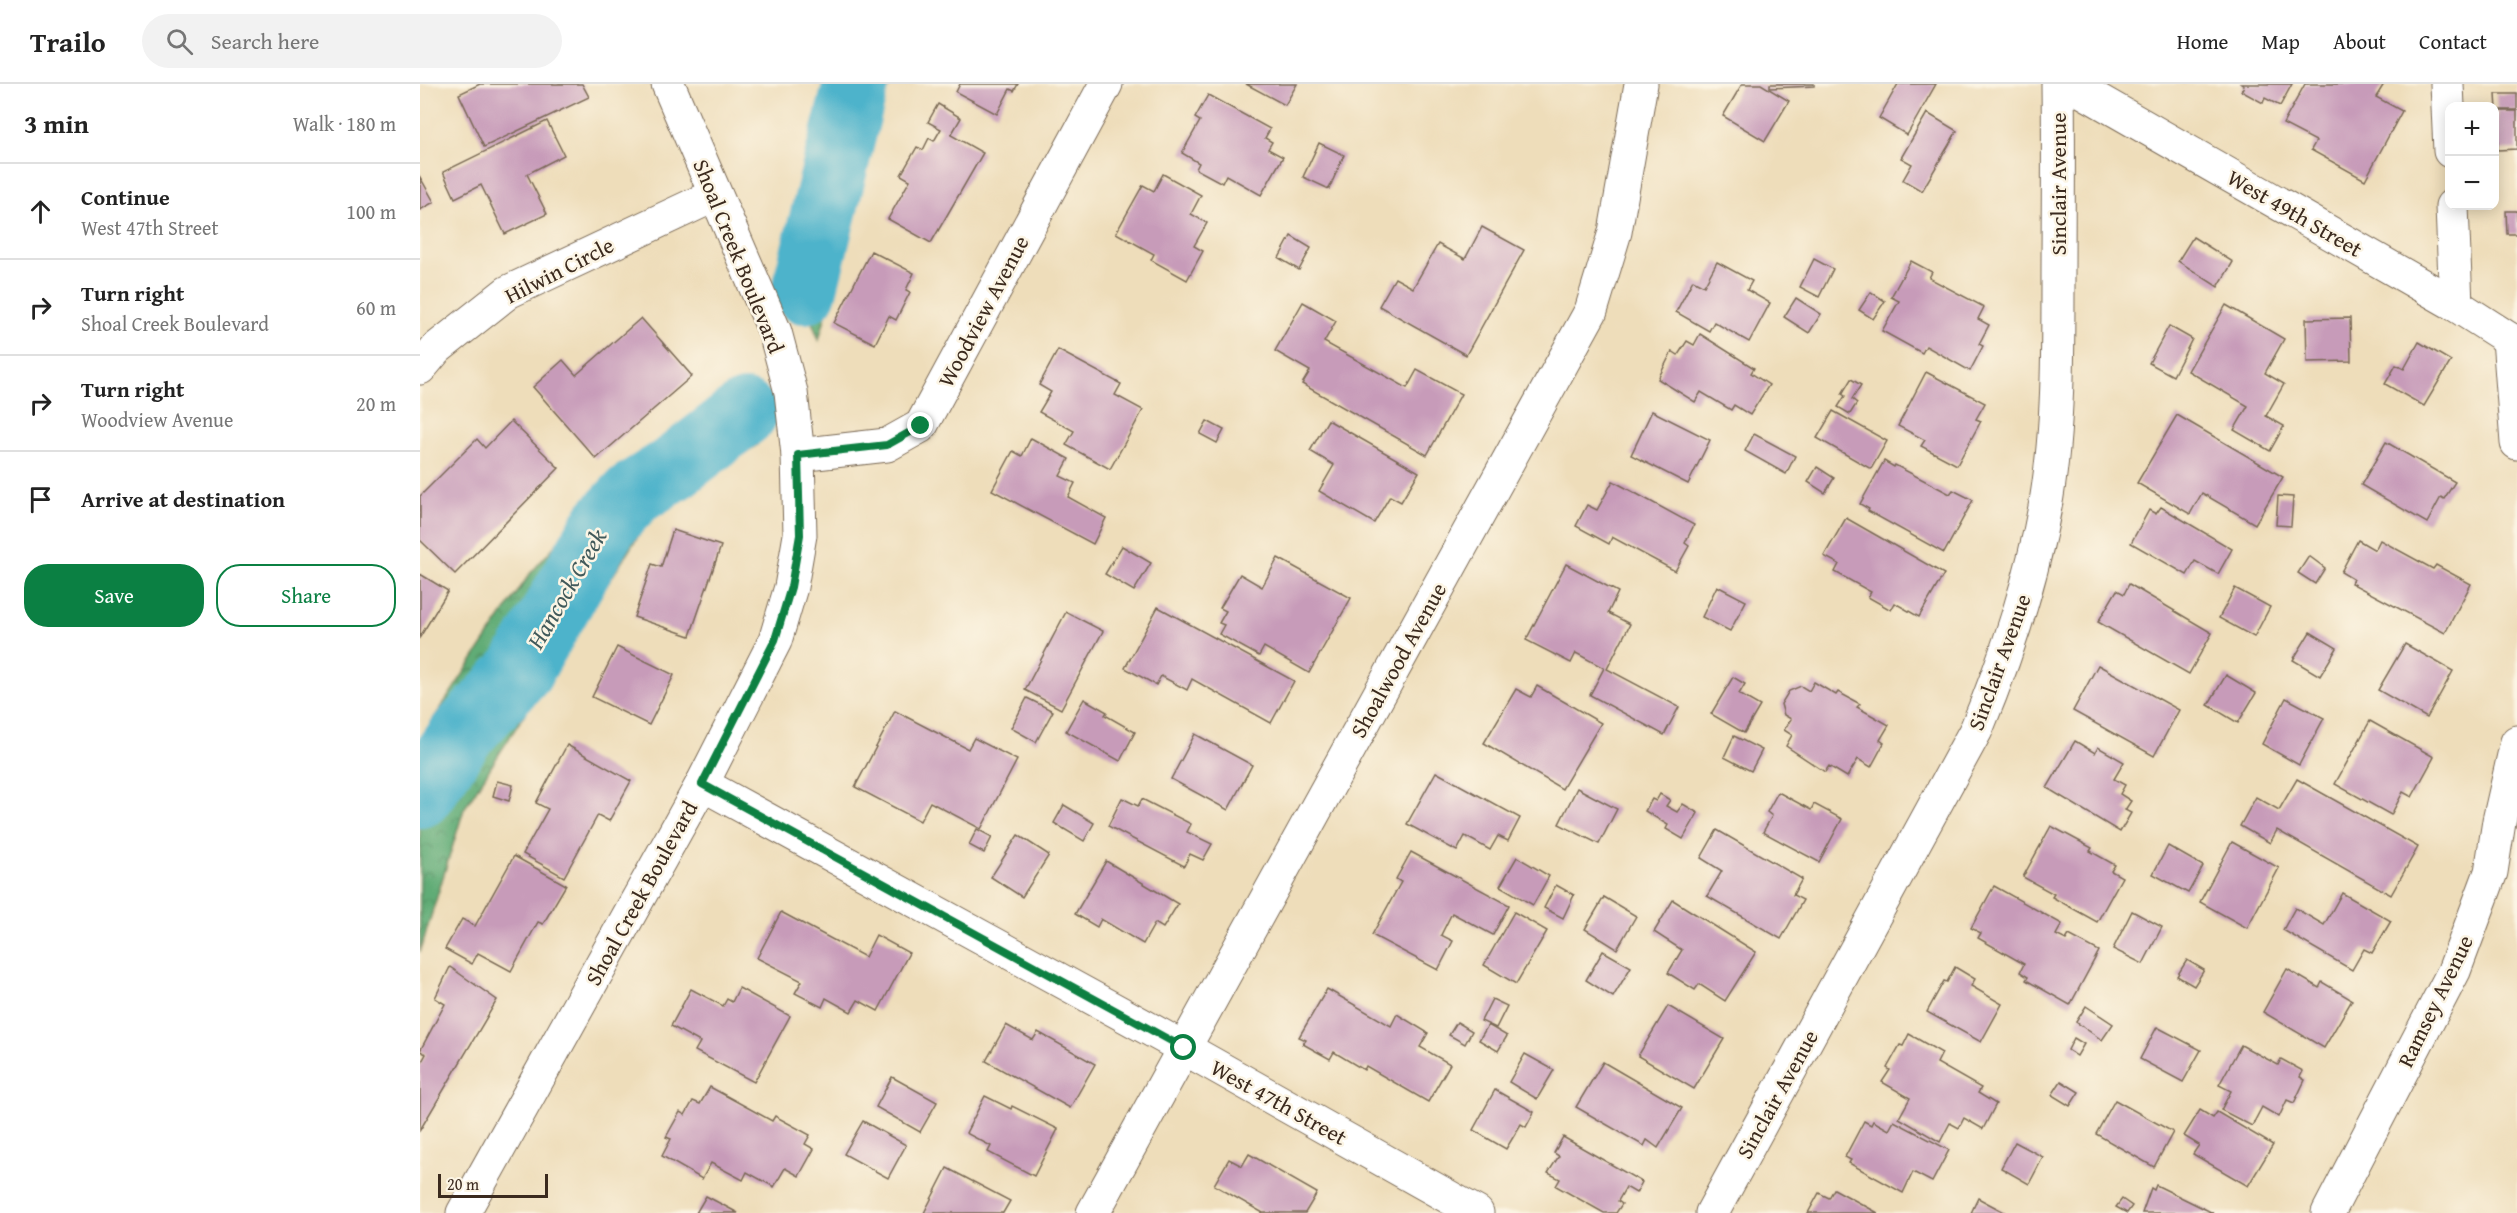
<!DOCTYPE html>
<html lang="en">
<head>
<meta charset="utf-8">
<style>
  body { margin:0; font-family:"Gentium Book Plus",serif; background:#f2f2f2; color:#222 }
  .controls { position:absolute; right:18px; top:18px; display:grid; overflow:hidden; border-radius:12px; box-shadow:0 3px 15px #0003 }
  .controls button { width:54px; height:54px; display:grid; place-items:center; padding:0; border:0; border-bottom:2px solid #e0e0e0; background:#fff; color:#222; font:30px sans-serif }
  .scale { position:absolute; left:18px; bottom:15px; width:110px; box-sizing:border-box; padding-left:6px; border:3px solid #3b2a1e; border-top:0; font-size:16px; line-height:21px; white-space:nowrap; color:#3b2a1e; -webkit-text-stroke:4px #fcf5e5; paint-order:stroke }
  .stop { position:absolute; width:18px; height:18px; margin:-14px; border:4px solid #0b8043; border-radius:50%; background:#fff }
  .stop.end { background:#0b8043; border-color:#fff; box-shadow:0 2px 6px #0008 }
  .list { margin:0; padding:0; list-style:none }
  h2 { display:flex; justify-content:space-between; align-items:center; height:78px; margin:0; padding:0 24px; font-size:26px }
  h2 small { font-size:20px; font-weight:400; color:#767676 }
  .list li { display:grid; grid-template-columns:39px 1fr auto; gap:18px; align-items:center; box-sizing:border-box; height:96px; padding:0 24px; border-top:2px solid #e0e0e0 }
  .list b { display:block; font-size:22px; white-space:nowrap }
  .list p { margin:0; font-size:20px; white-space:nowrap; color:#767676 }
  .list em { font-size:20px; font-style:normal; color:#767676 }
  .actions { display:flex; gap:12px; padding:18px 24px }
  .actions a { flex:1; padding:14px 0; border:2px solid #0b8043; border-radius:24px; text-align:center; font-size:21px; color:#0b8043 }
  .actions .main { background:#0b8043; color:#fff }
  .icon { flex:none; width:33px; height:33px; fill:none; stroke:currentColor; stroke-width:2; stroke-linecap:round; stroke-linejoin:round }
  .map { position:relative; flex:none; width:2097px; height:1129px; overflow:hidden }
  header { display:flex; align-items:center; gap:36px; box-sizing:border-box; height:84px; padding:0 30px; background:#fff; border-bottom:2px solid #e0e0e0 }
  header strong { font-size:28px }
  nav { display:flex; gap:33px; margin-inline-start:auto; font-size:21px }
  .search { width:420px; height:54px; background:#f2f2f2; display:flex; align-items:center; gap:15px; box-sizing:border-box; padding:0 21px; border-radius:33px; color:#767676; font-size:22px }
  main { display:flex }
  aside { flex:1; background:#fff }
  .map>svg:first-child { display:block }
  .forest { fill:url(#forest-crowns); stroke:#4e6b4a; stroke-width:1.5 }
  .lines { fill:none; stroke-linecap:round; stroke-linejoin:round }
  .river { stroke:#4db3cb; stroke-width:66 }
  .building { fill:#c79bb9 }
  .minor-casing { stroke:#7a6955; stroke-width:35 }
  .minor { stroke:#fff; stroke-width:33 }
  .route { stroke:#0b8043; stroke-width:8 }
  .labels { text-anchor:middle; stroke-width:5; stroke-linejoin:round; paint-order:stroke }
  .street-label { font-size:22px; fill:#3b2a1e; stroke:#fcf5e5 }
  .water-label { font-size:24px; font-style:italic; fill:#415a5b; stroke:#fcf5e5 }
</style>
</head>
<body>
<header>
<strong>Trailo</strong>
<div class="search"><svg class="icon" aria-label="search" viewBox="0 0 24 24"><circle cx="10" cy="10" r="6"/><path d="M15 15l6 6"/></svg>Search here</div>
<nav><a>Home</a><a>Map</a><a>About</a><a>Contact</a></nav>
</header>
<main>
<aside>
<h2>3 min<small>Walk · 180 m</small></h2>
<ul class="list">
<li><svg class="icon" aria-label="ahead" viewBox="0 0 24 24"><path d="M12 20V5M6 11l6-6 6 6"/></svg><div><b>Continue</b><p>West 47th Street</p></div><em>100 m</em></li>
<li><svg class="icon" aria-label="right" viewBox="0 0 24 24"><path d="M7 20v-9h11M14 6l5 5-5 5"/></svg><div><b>Turn right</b><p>Shoal Creek Boulevard</p></div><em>60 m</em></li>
<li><svg class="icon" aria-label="right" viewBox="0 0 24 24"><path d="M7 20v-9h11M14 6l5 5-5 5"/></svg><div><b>Turn right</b><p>Woodview Avenue</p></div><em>20 m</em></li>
<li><svg class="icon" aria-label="arrive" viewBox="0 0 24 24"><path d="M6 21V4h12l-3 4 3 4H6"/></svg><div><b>Arrive at destination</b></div></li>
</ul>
<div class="actions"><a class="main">Save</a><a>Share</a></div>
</aside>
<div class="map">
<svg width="2097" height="1129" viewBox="0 0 2097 1129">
  <defs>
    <pattern id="forest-crowns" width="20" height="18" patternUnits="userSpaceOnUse" patternTransform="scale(1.5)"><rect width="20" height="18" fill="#60ac76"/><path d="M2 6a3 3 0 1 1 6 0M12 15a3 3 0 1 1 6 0" fill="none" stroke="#508c60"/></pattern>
  </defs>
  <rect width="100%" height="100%" fill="#fcf5e5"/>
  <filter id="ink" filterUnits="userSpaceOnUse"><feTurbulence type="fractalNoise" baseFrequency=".0167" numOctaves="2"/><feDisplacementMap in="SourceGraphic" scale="12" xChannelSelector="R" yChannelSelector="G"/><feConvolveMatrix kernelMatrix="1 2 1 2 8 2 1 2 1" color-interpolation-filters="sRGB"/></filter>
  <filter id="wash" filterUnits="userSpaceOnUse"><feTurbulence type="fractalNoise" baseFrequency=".008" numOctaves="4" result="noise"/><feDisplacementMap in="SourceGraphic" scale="24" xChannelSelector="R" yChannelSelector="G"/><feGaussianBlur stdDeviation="1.35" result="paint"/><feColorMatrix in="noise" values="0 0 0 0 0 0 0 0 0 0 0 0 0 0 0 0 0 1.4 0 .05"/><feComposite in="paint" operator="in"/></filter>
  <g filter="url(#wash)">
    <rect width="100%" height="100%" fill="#eeddba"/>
    <!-- forest -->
    <g class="forest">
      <polygon points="413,0 469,0 399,256 364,166 392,91"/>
      <polygon points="310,305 337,361 229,435 44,725 0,868 0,673 14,634 109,491 209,378"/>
    </g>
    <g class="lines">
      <!-- river -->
      <g class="river">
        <polyline points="384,207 436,0"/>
        <polyline points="0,711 42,650 101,586 185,440 213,410 254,384 325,329"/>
      </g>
    </g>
    <g id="blocks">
      <!-- building -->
      <g class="building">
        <polygon points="60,0 162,0 169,13 64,63 39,10"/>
        <polygon points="540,0 598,0 594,7 590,5 577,30 536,8"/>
        <polygon points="826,0 877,0 865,21"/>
        <polygon points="1322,0 1341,0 1369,17 1345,57 1303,32"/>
        <polygon points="1350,0 1394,0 1394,2 1350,4"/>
        <polygon points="1478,0 1516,0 1487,51 1459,34"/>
        <polygon points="1821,0 1872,0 1860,22 1845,14 1843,19 1821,7 1824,2"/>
        <polygon points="1885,0 1964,0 1956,13 1982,27 1945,96 1891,66 1896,57 1863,40"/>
        <polygon points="2076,10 2097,10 2097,26 2077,26"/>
        <polygon points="788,11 850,45 845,54 852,58 848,65 863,73 841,111 806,91 802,99 776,85 779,79 762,69 780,37 775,34"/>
        <polygon points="518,20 541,34 531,51 563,69 511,159 468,135 490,96 481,91 497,63 503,66 509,54 514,57 521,45 508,38"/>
        <polygon points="2077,27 2097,27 2097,65 2078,66"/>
        <polygon points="1507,29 1537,47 1502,107 1483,96 1492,80 1481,74"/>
        <polygon points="127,37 144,71 107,90 127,130 85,150 61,101 35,114 23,88"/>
        <polygon points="899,59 924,71 909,105 883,93"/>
        <polygon points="743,90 781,111 771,130 787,139 774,162 783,167 767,196 731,176 734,170 696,149 723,101 734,107"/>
        <polygon points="0,93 14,118 0,126"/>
        <polygon points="2086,127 2097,127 2097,150 2087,150"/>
        <polygon points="1062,143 1104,166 1046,271 959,222 975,194 993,204 1018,160 1045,175"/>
        <polygon points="871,152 891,164 879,186 859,174"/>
        <polygon points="1773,153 1813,178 1798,203 1758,177"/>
        <polygon points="451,167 494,189 486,206 490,208 476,236 469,232 455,260 414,239"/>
        <polygon points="1394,175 1413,185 1399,213 1380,203"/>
        <polygon points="1491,177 1512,188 1509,194 1564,223 1558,235 1569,241 1559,260 1563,262 1550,287 1506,262 1502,269 1462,247 1479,217 1471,213"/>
        <polygon points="1297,178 1332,197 1327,206 1350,219 1329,258 1294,238 1289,247 1256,228 1273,196 1284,202"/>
        <polygon points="1451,208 1465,217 1453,235 1439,226"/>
        <polygon points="1376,214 1401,230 1389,249 1364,233"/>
        <polygon points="883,218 916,237 904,258 987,304 997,286 1041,310 1007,371 882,300 890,287 855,267"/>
        <polygon points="1806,221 1864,255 1845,289 1864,300 1846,332 1864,342 1850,367 1814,346 1828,322 1768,287"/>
        <polygon points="221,234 272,292 176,375 113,303 143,276 156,291"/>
        <polygon points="1930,234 1931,277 1887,278 1886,235"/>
        <polygon points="1749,242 1772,255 1753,292 1729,279"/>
        <polygon points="1280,250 1334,284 1331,289 1349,301 1330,331 1314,321 1311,326 1281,308 1275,318 1238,295 1252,267 1258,271 1267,257 1274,261"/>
        <polygon points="1999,258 2031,277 2004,322 1965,300 1976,281 1984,285"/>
        <polygon points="638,266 701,300 695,311 723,326 690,385 646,361 654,347 619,328 631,308 619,301"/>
        <polygon points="1506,288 1565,319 1556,335 1561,337 1537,381 1501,362 1505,356 1478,342"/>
        <polygon points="1431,295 1441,301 1432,315 1437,319 1430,330 1418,323 1425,312 1422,310"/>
        <polygon points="1232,327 1290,356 1268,400 1211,371"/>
        <polygon points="1413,327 1467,357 1451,385 1397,354"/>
        <polygon points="1757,331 1863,393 1835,440 1782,409 1770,430 1717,399"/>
        <polygon points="908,336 999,388 981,418 970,412 954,439 899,407 914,381 890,367"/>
        <polygon points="91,337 139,384 35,490 0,456 0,412 57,355 65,364"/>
        <polygon points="787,337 804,346 797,359 780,350"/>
        <polygon points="1334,350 1375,372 1366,390 1325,367"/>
        <polygon points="611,354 649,375 640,392 655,399 648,413 686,434 673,460 572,406 593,367 602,372"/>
        <polygon points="1966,358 2035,398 2024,415 2021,413 2007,439 1941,401"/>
        <polygon points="1464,377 1474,383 1475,381 1530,410 1533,406 1553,416 1524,469 1448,427 1449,425 1440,420"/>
        <polygon points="1397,383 1414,394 1405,409 1388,398"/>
        <polygon points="1193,397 1274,441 1265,459 1269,462 1255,487 1192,453 1189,460 1156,442 1167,421 1177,426"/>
        <polygon points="1858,412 1873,413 1871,442 1856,441"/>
        <polygon points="1741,423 1812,465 1798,490 1775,477 1767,491 1711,459 1729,426 1736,430"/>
        <polygon points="1426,434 1524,490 1499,533 1475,519 1471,526 1448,513 1451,508 1415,488 1419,480 1404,472"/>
        <polygon points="253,446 301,462 270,552 214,533 232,480 241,483"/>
        <polygon points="1938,456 1955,466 1960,456 2013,485 2016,481 2051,500 2025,549 1931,499 1933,495 1921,488"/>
        <polygon points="702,462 731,479 714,507 685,490"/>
        <polygon points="1889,472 1905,484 1895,500 1878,489"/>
        <polygon points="858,474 931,514 889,589 844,563 839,572 799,550 804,541 799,539 806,527 800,524 820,490 842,503"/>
        <polygon points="1146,480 1198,508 1188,529 1210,540 1187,585 1259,623 1244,651 1170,611 1184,584 1156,569 1151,579 1106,556"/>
        <polygon points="0,490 28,507 0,553"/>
        <polygon points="1709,500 1792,549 1769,590 1678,538 1697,506 1704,510"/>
        <polygon points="1297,502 1326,517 1310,547 1282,533"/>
        <polygon points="1815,504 1850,523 1834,553 1799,534"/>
        <polygon points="738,523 874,597 851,639 772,595 767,606 741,592 736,601 705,584"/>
        <polygon points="646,528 683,547 641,625 605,606"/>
        <polygon points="1890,548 1917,564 1900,592 1873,576"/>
        <polygon points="1985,560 2033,587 2007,634 1958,606"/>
        <polygon points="197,563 254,591 229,641 172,613"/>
        <polygon points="1678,581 1759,626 1734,672 1653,627"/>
        <polygon points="1806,591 1836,609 1818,639 1788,621"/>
        <polygon points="1313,593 1325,600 1319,610 1340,622 1324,649 1291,630"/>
        <polygon points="1394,598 1416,611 1418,608 1440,620 1437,623 1469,641 1460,656 1464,659 1451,683 1438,675 1427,693 1409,682 1405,688 1366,662 1372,651 1364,646 1371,635 1364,631 1361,620 1369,607 1381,602 1389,607"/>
        <polygon points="1117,602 1181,639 1142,705 1064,659 1096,605 1111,613"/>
        <polygon points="607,614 633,627 616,658 591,644"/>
        <polygon points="1866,614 1904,634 1879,681 1842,660"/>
        <polygon points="664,615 687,628 685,631 715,648 700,677 646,647"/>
        <polygon points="475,627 548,665 554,654 597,676 561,745 510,718 500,737 435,703"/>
        <polygon points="1950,637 2014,673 1992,713 1983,708 1971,731 1915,700"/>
        <polygon points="775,650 832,681 808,726 751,695"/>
        <polygon points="1314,652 1342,666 1331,687 1304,673"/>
        <polygon points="1655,657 1675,669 1678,663 1704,678 1694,695 1705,701 1700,710 1711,717 1705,726 1711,729 1700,748 1627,704"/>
        <polygon points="147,661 211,697 189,737 178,731 144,793 103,770 128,725 116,719"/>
        <polygon points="1016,688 1100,734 1088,757 1078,752 1070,766 1045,752 1037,767 987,740"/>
        <polygon points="1877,695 1998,763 1971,811 1857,746 1850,759 1820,742 1836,713 1859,726"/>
        <polygon points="77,697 93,701 89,717 73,712"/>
        <polygon points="1157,704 1197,725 1179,760 1139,740"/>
        <polygon points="1358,708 1391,726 1394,720 1422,735 1399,778 1343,748 1352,732 1347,728"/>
        <polygon points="1240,710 1250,716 1246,722 1257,728 1263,720 1278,729 1263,755 1246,745 1248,741 1225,727 1232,715 1236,717"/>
        <polygon points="702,714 718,722 722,715 771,740 767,748 792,760 783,776 770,770 764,782 688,742"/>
        <polygon points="644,721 674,739 664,757 634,739"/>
        <polygon points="1631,742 1672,764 1670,767 1695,781 1691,787 1702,793 1677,838 1632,813 1634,810 1603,793"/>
        <polygon points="557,745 572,753 564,769 549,761"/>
        <polygon points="1297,746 1382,795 1373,811 1383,816 1361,855 1287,812 1302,787 1281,774"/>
        <polygon points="598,751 629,771 602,813 571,793"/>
        <polygon points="1812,758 1859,784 1827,844 1780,818"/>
        <polygon points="1748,762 1783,782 1768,809 1733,790"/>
        <polygon points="991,768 1089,821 1073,851 1032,829 1021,851 1033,857 1018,886 952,851 981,798 976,795"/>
        <polygon points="94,772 146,801 123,840 118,838 91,887 58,869 52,880 25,865 42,835 55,842"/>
        <polygon points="1097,773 1129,792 1113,821 1080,802"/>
        <polygon points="686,777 758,820 743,844 735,839 723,860 681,835 677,843 655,830"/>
        <polygon points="1136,801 1154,811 1143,834 1124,824"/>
        <polygon points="1574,802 1642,840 1636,851 1646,856 1649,851 1679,867 1650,921 1606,896 1608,893 1600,888 1604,880 1558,854 1561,849 1551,844"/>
        <polygon points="1922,809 1971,837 1952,869 1944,865 1932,886 1863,846 1875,824 1904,841"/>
        <polygon points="1184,813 1216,832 1197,865 1165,845"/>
        <polygon points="1253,816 1336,868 1305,917 1279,900 1275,906 1248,889 1262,866 1234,848"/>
        <polygon points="1712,827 1742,843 1723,880 1693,865"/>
        <polygon points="361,828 445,873 456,851 489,869 458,927 438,916 431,928 406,914 402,923 375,909 382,897 337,874"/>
        <polygon points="1094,828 1127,847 1096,900 1064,881"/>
        <polygon points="1183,867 1211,883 1193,913 1166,896"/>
        <polygon points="1767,876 1784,886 1774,902 1757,892"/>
        <polygon points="30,883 77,916 0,1046 0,981 6,970 0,967 25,920 15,914"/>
        <polygon points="1535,883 1555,895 1551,902 1582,920 1561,958 1507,928 1524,897 1527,898"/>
        <polygon points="1867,885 1899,904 1902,898 1932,916 1904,964 1843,928"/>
        <polygon points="319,904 370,932 334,998 275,967 280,958 251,942 271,905 303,922 307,915 312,918"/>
        <polygon points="907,905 971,942 977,930 1008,949 1000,963 1030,980 1008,1018 946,982 944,986 914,968 910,975 883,960 886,956 879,953"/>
        <polygon points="1072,915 1087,922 1076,944 1061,937"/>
        <polygon points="1248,922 1304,955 1274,1005 1218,972"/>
        <polygon points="1666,922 1693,940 1682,956 1656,938"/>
        <polygon points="1037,938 1052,947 1045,960 1029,951"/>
        <polygon points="586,941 613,956 618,948 675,980 650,1024 566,977"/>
        <polygon points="1068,941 1087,952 1078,967 1059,956"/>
        <polygon points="1737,943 1781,966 1763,998 1720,975"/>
        <polygon points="1489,950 1522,969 1517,979 1561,1004 1558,1009 1576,1020 1563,1045 1544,1034 1539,1044 1530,1039 1520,1058 1479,1034 1490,1014 1462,998 1470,986 1467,984 1480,961 1483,962"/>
        <polygon points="1654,954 1664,960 1657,972 1648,966"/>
        <polygon points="1821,961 1858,981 1861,975 1883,987 1880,993 1885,996 1874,1019 1867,1016 1859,1033 1842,1023 1832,1042 1801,1026 1811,1007 1799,1001"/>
        <polygon points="1105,970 1134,986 1117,1015 1089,998"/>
        <polygon points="1183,978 1262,1024 1238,1064 1227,1056 1224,1062 1156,1023"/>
        <polygon points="472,993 517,1018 500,1048 456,1023"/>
        <polygon points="1641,997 1659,1008 1650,1022 1632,1011"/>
        <polygon points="290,1003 352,1037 355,1032 390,1051 385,1060 394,1065 379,1092 365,1084 354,1103 327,1088 323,1096 291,1079 282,1095 242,1072 251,1055 246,1053 260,1028 265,1031 273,1017 280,1020"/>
        <polygon points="1075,1006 1114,1028 1106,1043 1101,1040 1086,1065 1053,1046"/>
        <polygon points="565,1012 591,1025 592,1022 638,1045 614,1092 568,1068 571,1062 546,1049"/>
        <polygon points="1695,1016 1753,1048 1734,1083 1676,1050"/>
        <polygon points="1780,1026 1793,1034 1797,1028 1853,1061 1828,1102 1773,1070 1779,1061 1764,1052"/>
        <polygon points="443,1037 486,1061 468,1094 424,1070"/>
        <polygon points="1444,1037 1451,1041 1453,1037 1469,1046 1474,1037 1529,1066 1512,1098 1493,1088 1483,1109 1429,1079 1431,1076 1425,1073"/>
        <polygon points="1143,1053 1222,1098 1216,1109 1206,1103 1198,1117 1202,1120 1196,1129 1184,1129 1136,1102 1140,1095 1128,1089 1139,1072 1134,1069"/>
        <polygon points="1595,1058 1623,1073 1609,1100 1581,1084"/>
        <polygon points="829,1070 897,1109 885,1129 843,1129 794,1101 809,1075 822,1082"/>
        <polygon points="527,1084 590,1117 583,1129 504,1129"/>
        <polygon points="1736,1101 1793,1129 1722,1129 1731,1104 1734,1106"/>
        <polygon points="1414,1105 1458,1129 1388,1129 1399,1109 1409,1114"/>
        <polygon points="286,1112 318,1129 276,1129"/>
        <polygon points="1558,1114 1586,1129 1551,1129"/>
        <polygon points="1702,1115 1712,1122 1707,1129 1696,1123"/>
      </g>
    </g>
  </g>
  <g filter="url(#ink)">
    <use href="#blocks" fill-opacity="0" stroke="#7a6955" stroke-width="1.5"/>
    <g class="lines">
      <defs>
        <g id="minor">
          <polyline points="1650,0 2036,221 2097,260"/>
          <polyline points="2027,0 2030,67"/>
          <polyline points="2032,122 2036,221"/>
          <polyline points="2089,255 2097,359"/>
          <polyline points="0,284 16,265 88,208 295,111"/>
          <polyline points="378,371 467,361 501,342 686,0"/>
          <polyline points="282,700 764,964 1057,1129"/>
          <polyline points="43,1129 282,700 355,557 371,503 380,451 378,371 371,308 355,248 248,0"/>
          <polyline points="673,1129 1171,227 1195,148 1221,0"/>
          <path d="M1292,1129L1556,646C1588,570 1613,493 1627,412C1638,343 1638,270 1638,200C1638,133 1639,66 1638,0"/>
          <polyline points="1908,1129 2034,887 2071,788 2079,737 2097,658"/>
        </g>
      </defs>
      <!-- minor casing -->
      <use href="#minor" class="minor-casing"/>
      <!-- minor -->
      <use href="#minor" class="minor"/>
    </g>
  </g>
  <g class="lines" filter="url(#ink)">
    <!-- route -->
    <polyline class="route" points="501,342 467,361 378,371 380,451 371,503 355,556 282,700 764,964"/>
  </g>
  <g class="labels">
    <!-- street labels -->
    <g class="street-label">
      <text transform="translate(1638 100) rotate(-90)" y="8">Sinclair Avenue</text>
      <text transform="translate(1875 129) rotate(30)" y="8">West 49th Street</text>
      <text transform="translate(319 172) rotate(68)" y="8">Shoal Creek Boulevard</text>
      <text transform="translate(139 186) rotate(-27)" y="8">Hilwin Circle</text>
      <text transform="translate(563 227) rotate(-62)" y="8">Woodview Avenue</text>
      <text transform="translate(978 576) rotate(-61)" y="8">Shoalwood Avenue</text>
      <text transform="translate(1579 578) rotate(-70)" y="8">Sinclair Avenue</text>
      <text transform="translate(221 809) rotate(-61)" y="8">Shoal Creek Boulevard</text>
      <text transform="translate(2015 917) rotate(-64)" y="8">Ramsey Avenue</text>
      <text transform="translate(1357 1010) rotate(-61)" y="8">Sinclair Avenue</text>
      <text transform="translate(859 1018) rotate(29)" y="8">West 47th Street</text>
    </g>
    <!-- water labels -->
    <g class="water-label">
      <text transform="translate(147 505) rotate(-60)" y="8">Hancock Creek</text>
    </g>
  </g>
</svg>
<div class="controls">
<button>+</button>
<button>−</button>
</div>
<div class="scale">20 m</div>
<div class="stop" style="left:764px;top:964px"></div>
<div class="stop end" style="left:501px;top:342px"></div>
</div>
</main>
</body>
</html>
